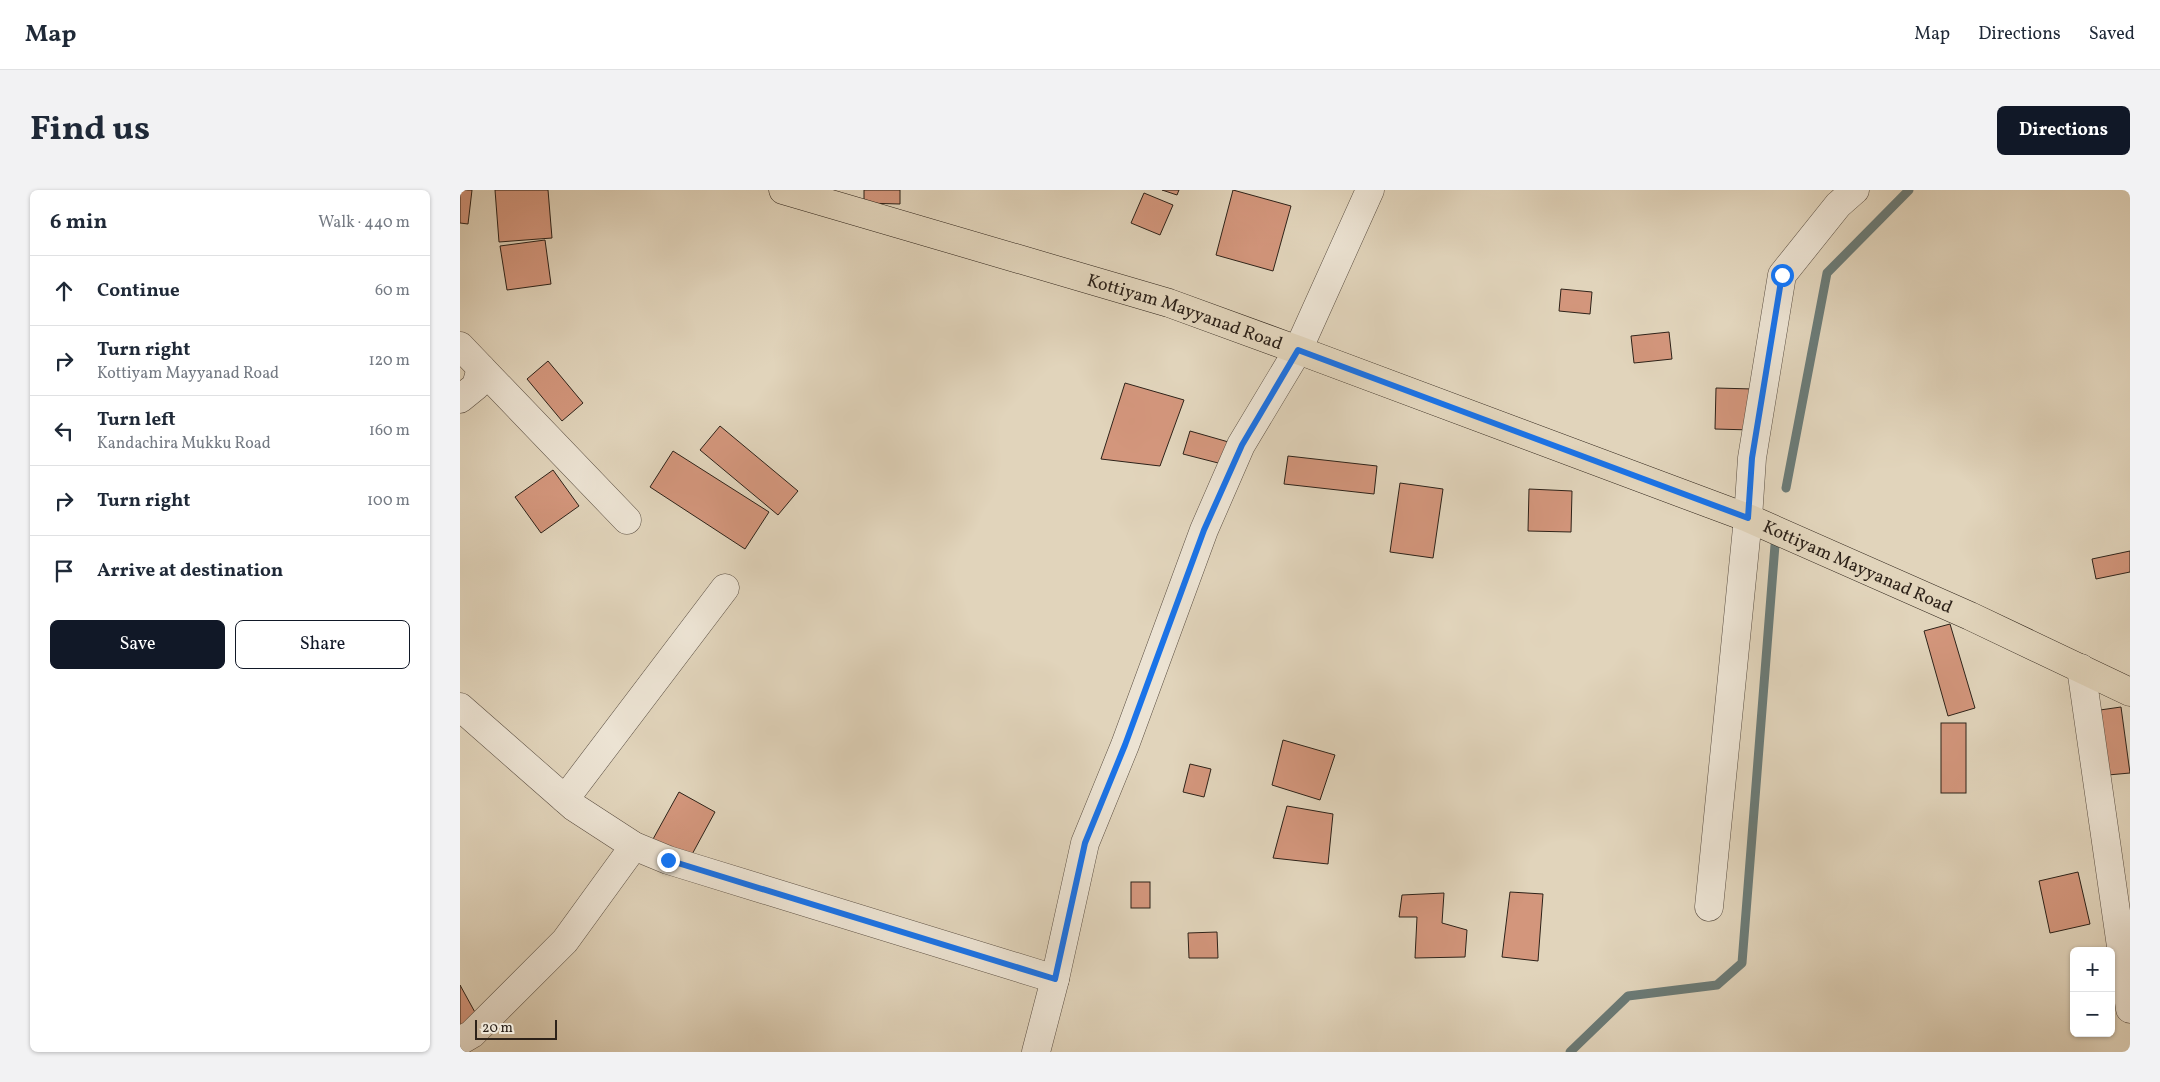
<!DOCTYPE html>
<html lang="en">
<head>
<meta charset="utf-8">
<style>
  body { margin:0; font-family:Vollkorn,serif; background:#f2f2f3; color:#1f2937 }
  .controls { position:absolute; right:15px; bottom:15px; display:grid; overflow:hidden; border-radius:8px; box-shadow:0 1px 4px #0004 }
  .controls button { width:45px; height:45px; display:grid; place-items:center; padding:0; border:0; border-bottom:1px solid #e0e1e3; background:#fff; color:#1f2937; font:25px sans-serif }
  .scale { position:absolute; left:15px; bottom:12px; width:82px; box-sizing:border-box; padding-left:5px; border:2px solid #2d2219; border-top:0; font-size:14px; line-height:18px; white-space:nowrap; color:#2d2219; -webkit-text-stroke:4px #ece3d3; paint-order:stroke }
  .stop { position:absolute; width:15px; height:15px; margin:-11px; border:4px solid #1a73e8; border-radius:50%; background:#fff }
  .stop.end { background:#1a73e8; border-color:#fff; box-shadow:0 1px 5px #0008 }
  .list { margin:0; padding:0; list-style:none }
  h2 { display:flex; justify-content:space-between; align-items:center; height:65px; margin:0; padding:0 20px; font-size:21px }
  h2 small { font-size:16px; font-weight:400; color:#747a83 }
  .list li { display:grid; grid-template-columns:32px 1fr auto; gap:15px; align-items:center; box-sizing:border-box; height:70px; padding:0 20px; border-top:1px solid #e0e1e3 }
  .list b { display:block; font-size:19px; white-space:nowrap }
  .list p { margin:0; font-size:16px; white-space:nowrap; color:#747a83 }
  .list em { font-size:16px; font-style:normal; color:#747a83 }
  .actions { display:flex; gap:10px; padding:15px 20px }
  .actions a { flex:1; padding:11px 0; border:1px solid #111827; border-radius:8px; text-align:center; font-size:18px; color:#111827 }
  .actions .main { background:#111827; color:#fff }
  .icon { flex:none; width:28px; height:28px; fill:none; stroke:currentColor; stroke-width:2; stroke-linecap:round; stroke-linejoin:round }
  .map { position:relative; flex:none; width:1670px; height:862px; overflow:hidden; border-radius:8px }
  header { display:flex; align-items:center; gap:30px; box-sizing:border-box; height:70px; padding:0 25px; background:#fff; border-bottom:1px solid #e0e1e3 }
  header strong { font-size:24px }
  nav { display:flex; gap:28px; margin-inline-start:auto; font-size:18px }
  .intro { display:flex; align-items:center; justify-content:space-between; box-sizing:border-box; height:120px; padding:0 30px }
  h1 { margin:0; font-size:35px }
  .button { padding:12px 22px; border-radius:8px; background:#111827; color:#fff; font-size:18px; font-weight:700 }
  main { display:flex; gap:30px; padding:0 30px }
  aside { flex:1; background:#fff; border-radius:8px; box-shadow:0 1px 4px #0004 }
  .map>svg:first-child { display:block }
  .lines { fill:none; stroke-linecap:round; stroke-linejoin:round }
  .stream { stroke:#6b7b77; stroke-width:9 }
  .building { fill:#d3967c; stroke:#2d2219 }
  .minor-casing { stroke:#5a4e42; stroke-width:29 }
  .major-casing { stroke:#2d2219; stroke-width:29 }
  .minor { stroke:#ece3d3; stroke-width:28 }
  .major { stroke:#e1d4bb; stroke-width:28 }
  .route { stroke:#1a73e8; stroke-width:6 }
  .labels { text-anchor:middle; stroke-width:4; stroke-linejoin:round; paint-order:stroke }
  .street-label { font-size:18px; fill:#2d2219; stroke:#ece3d3 }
</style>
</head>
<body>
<header>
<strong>Map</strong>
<nav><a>Map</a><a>Directions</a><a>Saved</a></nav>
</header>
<div class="intro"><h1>Find us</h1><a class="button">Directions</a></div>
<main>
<aside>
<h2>6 min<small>Walk · 440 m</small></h2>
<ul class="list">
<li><svg class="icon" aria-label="ahead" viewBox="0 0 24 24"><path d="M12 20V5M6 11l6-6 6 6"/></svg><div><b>Continue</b></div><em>60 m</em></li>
<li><svg class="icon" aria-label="right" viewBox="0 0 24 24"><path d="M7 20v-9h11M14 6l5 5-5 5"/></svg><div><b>Turn right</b><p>Kottiyam Mayyanad Road</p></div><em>120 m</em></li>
<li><svg class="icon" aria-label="left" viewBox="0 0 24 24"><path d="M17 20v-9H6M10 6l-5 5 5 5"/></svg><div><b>Turn left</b><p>Kandachira Mukku Road</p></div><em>160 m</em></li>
<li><svg class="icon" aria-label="right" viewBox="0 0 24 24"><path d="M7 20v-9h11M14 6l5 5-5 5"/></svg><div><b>Turn right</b></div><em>100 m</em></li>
<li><svg class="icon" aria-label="arrive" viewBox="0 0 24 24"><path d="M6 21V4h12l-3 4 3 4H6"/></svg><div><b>Arrive at destination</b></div></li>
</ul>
<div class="actions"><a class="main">Save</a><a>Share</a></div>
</aside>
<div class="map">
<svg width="1670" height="862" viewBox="0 0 1670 862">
  <rect width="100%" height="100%" fill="#e1d4bb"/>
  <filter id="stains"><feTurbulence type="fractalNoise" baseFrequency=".004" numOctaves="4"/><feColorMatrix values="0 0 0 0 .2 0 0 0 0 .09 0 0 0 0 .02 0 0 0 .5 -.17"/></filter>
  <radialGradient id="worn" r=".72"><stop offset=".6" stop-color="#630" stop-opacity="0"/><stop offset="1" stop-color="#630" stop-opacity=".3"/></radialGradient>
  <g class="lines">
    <!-- stream -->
    <g class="stream">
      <polyline points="1326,298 1367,83 1449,0"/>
      <polyline points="1110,862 1168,806 1257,795 1282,773 1315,355"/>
    </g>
  </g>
  <!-- building -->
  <g class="building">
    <polygon points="0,0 12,0 8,34 0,33"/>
    <polygon points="35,0 88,0 92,48 39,52"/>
    <polygon points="404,0 440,0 440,14 404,13"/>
    <polygon points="702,0 719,0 717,5"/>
    <polygon points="773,0 831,16 813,81 756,65"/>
    <polygon points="684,3 713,15 700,45 671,33"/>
    <polygon points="85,50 91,94 47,100 40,56"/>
    <polygon points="1101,99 1132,102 1130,124 1099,121"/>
    <polygon points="1209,142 1212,169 1174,173 1171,146"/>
    <polygon points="88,171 123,213 102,231 67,189"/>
    <polygon points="665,193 724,210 700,276 641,269"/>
    <polygon points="1256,198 1293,199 1292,240 1255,239"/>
    <polygon points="260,236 338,301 318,325 240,260"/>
    <polygon points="730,241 772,253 766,275 723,264"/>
    <polygon points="213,261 309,322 285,359 190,297"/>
    <polygon points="828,266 917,276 914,304 824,294"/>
    <polygon points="93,280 119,316 81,343 55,307"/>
    <polygon points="940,293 983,299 973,368 930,362"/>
    <polygon points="1069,299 1112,301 1111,342 1068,341"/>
    <polygon points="1670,361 1670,382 1636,389 1632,369"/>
    <polygon points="1490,434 1515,518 1488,526 1464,441"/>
    <polygon points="1661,517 1670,583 1648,585 1640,520"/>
    <rect x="1481" y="533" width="25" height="70"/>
    <polygon points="823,550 875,565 860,610 812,595"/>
    <polygon points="730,574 751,579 744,607 723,602"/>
    <polygon points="219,602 255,622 223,681 187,660"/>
    <polygon points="827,616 873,624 868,674 813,668"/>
    <polygon points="1618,682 1630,734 1590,743 1579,691"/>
    <rect x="671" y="692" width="19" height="26"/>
    <polygon points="1050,702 1083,704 1078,771 1042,767"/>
    <polygon points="984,703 982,733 1007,740 1005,767 955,768 957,727 939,727 942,705"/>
    <polygon points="757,742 758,768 729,768 728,743"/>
    <polygon points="0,795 22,835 0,847"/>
  </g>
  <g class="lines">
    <defs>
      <g id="minor">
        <polyline points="0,156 167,330"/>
        <polyline points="0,209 16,196 21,178"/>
        <polyline points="1621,478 1670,819"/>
        <polyline points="0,517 114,617 174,656 208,670 595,789"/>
        <polyline points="105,609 265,398"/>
        <polyline points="1249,717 1288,328 1292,268 1322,85 1378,15 1395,0"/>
        <polyline points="0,851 12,844 105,751 174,656"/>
        <polyline points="576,862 595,789 625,653 665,555 744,340 781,255 838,160 910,0"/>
      </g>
      <g id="major">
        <path id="s1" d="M323,0L709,113L838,160L1288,328L1510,426L1670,502"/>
      </g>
    </defs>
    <!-- minor casing -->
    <use href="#minor" class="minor-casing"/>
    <!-- major casing -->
    <use href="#major" class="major-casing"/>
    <!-- minor -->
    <use href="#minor" class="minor"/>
    <!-- major -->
    <use href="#major" class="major"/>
  </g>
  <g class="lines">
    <!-- route -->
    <polyline class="route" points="208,670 595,789 625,653 665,555 744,340 782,255 838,160 1288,328 1292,268 1322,85"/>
  </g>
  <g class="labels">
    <!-- street labels -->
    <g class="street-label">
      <text dy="6" stroke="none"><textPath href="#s1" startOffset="420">Kottiyam Mayyanad Road</textPath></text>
      <text dy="6" stroke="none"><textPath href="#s1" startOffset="1140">Kottiyam Mayyanad Road</textPath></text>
    </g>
  </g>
  <rect width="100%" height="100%" filter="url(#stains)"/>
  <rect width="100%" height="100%" fill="url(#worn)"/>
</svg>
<div class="controls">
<button>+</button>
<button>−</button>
</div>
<div class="scale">20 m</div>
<div class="stop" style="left:1322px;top:85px"></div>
<div class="stop end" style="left:208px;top:670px"></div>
</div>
</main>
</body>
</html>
